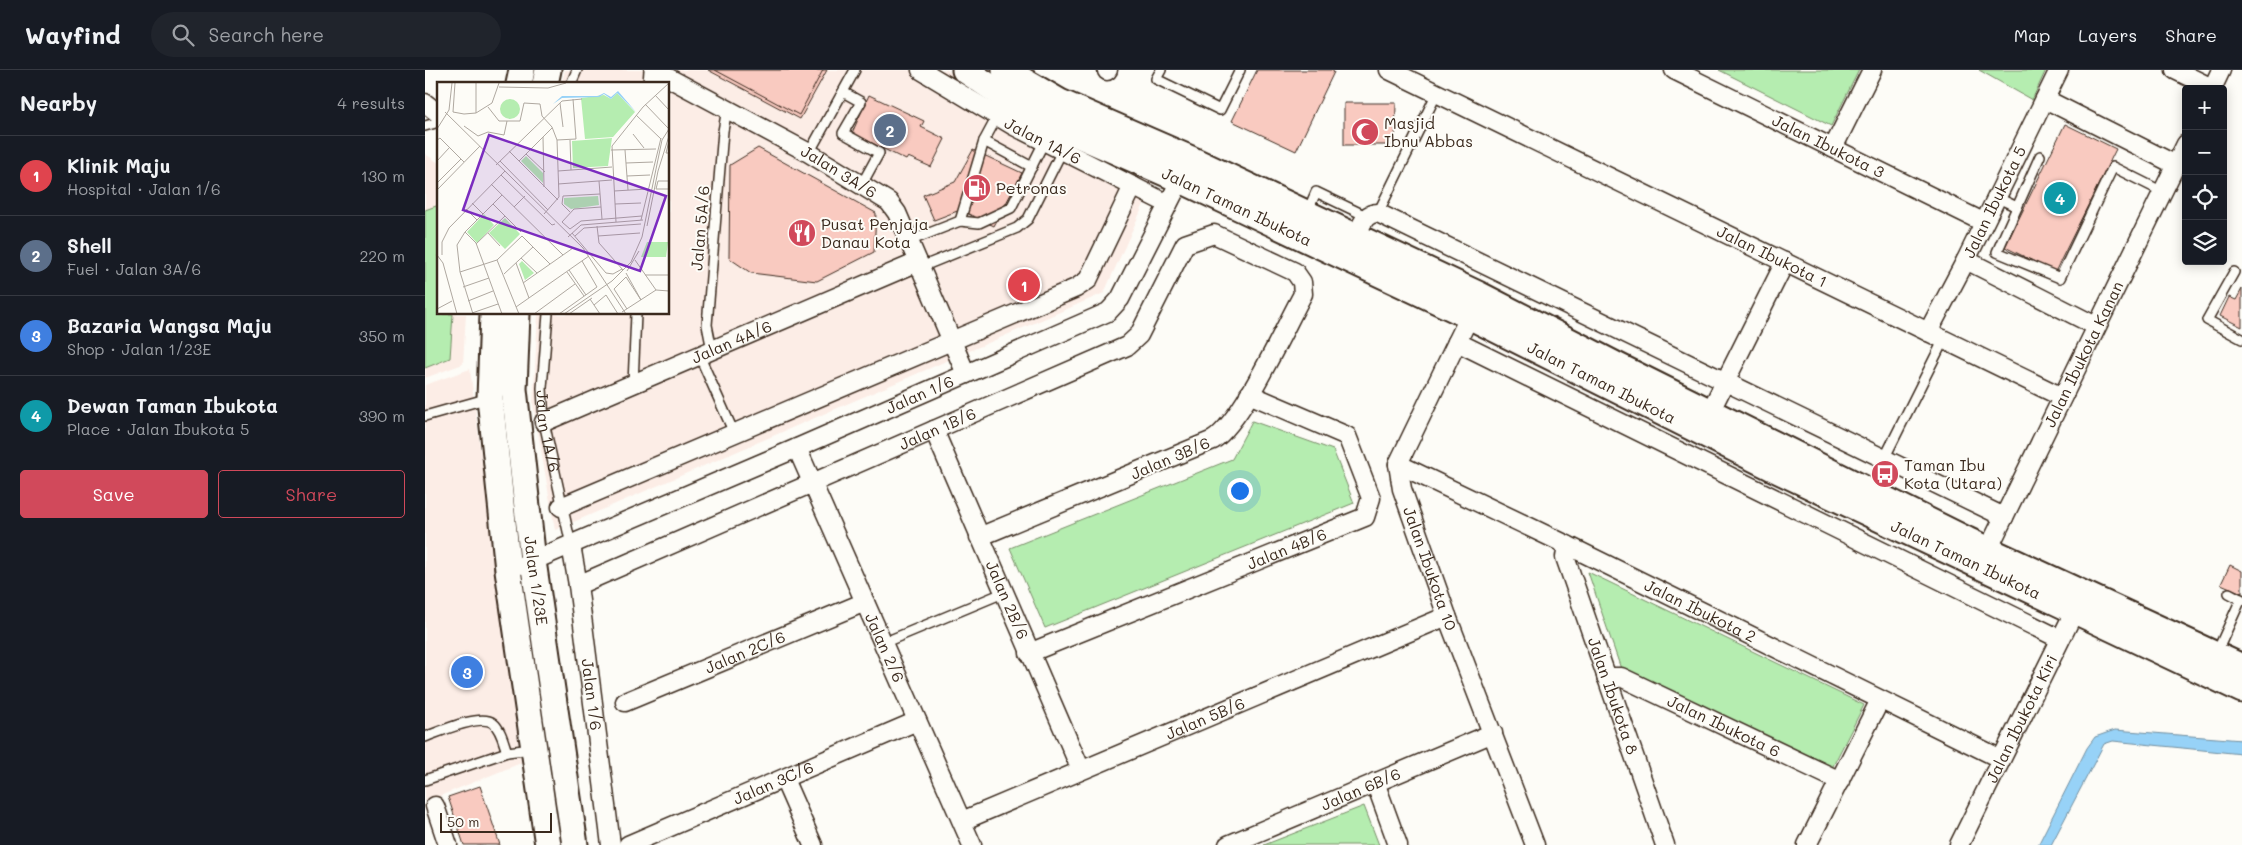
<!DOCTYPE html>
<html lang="en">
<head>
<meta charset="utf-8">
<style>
  body { margin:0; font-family:Mali,sans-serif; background:#20242c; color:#f1f3f6 }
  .controls { position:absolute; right:15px; top:15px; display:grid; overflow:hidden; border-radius:5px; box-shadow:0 2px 12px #0003 }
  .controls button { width:45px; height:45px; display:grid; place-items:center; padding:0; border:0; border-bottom:1px solid #363941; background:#171b24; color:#f1f3f6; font:25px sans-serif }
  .scale { position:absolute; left:15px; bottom:12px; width:112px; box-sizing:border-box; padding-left:5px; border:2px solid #3b2a1e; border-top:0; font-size:14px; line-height:18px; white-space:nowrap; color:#3b2a1e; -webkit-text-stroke:4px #fdfcf7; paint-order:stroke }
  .you { position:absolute; left:814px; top:420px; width:18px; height:18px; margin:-12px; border:4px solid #fff; border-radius:50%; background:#1a73e8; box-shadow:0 0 0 8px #1a73e833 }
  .badge { display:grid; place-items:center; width:32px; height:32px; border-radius:50%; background:#d1495b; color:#fff; font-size:16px; font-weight:700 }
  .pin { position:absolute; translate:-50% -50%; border:2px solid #fff; box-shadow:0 1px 5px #0006 }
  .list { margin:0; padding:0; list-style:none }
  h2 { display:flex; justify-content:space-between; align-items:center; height:65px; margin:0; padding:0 20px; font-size:21px }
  h2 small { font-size:16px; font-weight:400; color:#9ea1a6 }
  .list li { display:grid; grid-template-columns:32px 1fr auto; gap:15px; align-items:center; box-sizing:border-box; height:80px; padding:0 20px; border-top:1px solid #363941 }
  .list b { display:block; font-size:19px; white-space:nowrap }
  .list p { margin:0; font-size:16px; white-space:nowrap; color:#9ea1a6 }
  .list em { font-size:16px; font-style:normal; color:#9ea1a6 }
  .actions { display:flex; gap:10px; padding:15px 20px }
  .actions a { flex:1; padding:11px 0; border:1px solid #d1495b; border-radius:5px; text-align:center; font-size:18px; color:#d1495b }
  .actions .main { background:#d1495b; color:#fff }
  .icon { flex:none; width:28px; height:28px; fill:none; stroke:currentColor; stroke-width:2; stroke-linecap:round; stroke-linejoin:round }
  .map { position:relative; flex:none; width:1817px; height:775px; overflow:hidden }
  header { display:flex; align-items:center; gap:30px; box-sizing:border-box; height:70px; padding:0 25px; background:#171b24; border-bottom:1px solid #363941 }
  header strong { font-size:24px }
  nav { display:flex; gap:28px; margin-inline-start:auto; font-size:18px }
  .search { width:350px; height:45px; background:#20242c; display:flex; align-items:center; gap:12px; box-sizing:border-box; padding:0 18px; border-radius:28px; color:#9ea1a6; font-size:19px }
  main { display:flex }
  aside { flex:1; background:#171b24 }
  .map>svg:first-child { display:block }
  .built { fill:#fcede6 }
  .green { fill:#b5edb0; stroke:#788c67 }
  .water { fill:#97d2f7; stroke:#728fa0 }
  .building { fill:#f9cac0; stroke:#3b2a1e }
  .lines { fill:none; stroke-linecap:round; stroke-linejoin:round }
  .lane-casing { stroke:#3b2a1e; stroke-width:12 }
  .street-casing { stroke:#3b2a1e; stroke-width:21 }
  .secondary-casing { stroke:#3b2a1e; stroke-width:29 }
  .lane { stroke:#fdfcf7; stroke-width:9 }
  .street { stroke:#fdfcf7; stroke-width:18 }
  .secondary { stroke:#fdfcf7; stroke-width:25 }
  .labels { text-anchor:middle; stroke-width:4; stroke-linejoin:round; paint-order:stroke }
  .poi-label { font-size:16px; fill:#3b2a1e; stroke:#fdfcf7; text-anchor:start }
  .street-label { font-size:16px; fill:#3b2a1e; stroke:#fdfcf7 }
  .inset-road { fill:none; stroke:#afa8a0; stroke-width:1 }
  .view { fill:#7b2cbf; fill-opacity:0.15; stroke:#7b2cbf; stroke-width:2.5 }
  .inset-edge { fill:none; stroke:#3b2a1e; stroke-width:2.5 }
</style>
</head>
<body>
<header>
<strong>Wayfind</strong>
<div class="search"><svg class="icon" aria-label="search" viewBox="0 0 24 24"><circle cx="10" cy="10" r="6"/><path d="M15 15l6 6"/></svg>Search here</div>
<nav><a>Map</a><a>Layers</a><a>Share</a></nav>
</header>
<main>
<aside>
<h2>Nearby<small>4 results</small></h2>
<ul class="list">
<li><span class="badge" style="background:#e0444e">1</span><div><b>Klinik Maju</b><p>Hospital · Jalan 1/6</p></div><em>130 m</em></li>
<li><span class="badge" style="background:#5c6f8a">2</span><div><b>Shell</b><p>Fuel · Jalan 3A/6</p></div><em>220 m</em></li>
<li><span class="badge" style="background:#3f7fe0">3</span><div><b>Bazaria Wangsa Maju</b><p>Shop · Jalan 1/23E</p></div><em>350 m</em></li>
<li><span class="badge" style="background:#0f9aa8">4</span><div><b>Dewan Taman Ibukota</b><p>Place · Jalan Ibukota 5</p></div><em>390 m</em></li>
</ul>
<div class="actions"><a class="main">Save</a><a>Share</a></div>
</aside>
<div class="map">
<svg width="1817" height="775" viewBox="0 0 1817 775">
  <rect width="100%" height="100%" fill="#fdfcf7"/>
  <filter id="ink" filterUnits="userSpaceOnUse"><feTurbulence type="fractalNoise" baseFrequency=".02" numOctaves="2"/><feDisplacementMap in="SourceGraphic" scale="10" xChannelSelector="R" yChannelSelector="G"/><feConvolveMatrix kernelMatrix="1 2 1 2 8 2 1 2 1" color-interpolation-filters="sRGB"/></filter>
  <g filter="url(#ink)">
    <!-- built -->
    <g class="built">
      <polygon points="140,0 522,0 597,53 728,114 679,223 130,460 108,334 113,244 244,244 244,14 136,14"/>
      <polygon points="0,84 14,93 14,244 41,244 38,294 0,308"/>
      <polygon points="45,299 96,693 0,732 0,315"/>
    </g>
    <!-- green -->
    <g class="green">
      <polygon points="1294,0 1434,0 1406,56"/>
      <polygon points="1554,0 1621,0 1607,30"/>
      <polygon points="14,135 14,244 28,244 25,288 0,298 0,140"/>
      <polygon points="827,351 908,380 929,433 620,558 585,478 807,389"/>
      <polygon points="1163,502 1439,635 1407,698 1196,599"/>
      <polygon points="939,736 954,775 839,775"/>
    </g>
    <!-- water -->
    <polygon class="water" points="1690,660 1817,670 1817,684 1688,671 1679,674 1626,775 1613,775 1662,678 1670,667"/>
    <!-- building -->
    <g class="building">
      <polygon points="283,0 402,0 375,49"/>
      <polygon points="290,0 398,0 374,45"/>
      <polygon points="832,0 906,0 909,2 871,81 807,51"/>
      <polygon points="444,25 499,51 496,57 520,69 506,97 483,87 481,90 427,63"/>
      <polygon points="919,33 971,33 970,75 919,75"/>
      <polygon points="1640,54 1691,79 1630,202 1580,177"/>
      <polygon points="333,78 451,143 449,182 392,211 326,203 304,188 305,95"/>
      <polygon points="548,80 597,103 569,156 535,140 509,150 498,125 530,112"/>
      <polygon points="1817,219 1817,257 1795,246 1804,227 1811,230"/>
      <polygon points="1805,495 1817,501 1817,523 1796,514"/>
      <polygon points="55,716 75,775 39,775 23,727"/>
    </g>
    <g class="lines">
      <defs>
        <g id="lane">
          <polyline points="736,0 731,9 795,40 815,0"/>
          <polyline points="146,14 152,0"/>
          <polyline points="223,14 224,0"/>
          <polyline points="418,22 436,32 418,63 454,83 437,114"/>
          <polyline points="573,45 559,71 607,97"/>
          <polyline points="0,56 14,52"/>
          <polyline points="384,83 430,0"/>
          <polyline points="1615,86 1572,182 1635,208 1688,97 1738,122"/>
          <polyline points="1571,127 1592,137"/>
          <polyline points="882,143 891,122 941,146"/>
          <polyline points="953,143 1012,23"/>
          <polyline points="535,151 559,71"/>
          <polyline points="484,171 535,151 554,153 586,138 619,72"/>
          <polyline points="496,197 592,158 603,149 637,81"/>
          <polyline points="1809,202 1782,250 1817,269"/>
          <path id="s1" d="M123,244L117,318L119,352L146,475"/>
          <polyline points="287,280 282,255 298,61 302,39"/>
          <polyline points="274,285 309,363"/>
          <polyline points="208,314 211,244"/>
          <polyline points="0,346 64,328"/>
          <polyline points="1459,389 1519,269"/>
          <polyline points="1804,523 1817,530"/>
          <polyline points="458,573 578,523"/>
          <polyline points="1791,584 1816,529"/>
          <path d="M0,667C14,662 56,643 68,653C76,659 79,674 82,682"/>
          <polyline points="0,710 82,682 107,679"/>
        </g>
        <g id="street">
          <path id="s2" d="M229,0L384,83L464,132L472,143L541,304"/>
          <path id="s3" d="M496,0L589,56L743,134"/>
          <path id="s4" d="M964,0L1637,327"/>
          <path id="s5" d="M1249,0L1558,152"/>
          <polyline points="1750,0 1787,18"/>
          <polyline points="682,1 683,0"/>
          <polyline points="1787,19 1796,0"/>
          <polyline points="1620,29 1751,95"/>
          <polyline points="0,33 14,44"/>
          <polyline points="1408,78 1447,0"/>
          <path d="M931,166C937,155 939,143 953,143L1579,447"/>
          <polyline points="1541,190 1671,256"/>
          <path id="s6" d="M1049,237L973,394L977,419L1022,546L1110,775"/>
          <path id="s7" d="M1503,262L1541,190L1634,0"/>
          <polyline points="1032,272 1635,569"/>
          <polyline points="1285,342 1360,192"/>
          <path id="s8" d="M119,352L493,192"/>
          <path id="s9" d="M509,360L656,700"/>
          <path id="s10" d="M372,378L547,775"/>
          <path id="s11" d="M973,394L1142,475L1576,689"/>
          <polyline points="136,437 651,218 663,210 708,116"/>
          <path id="s12" d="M146,475L153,515L186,775"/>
          <path id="s13" d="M1142,475L1140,487L1240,775"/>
          <path id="s14" d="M1558,490L1761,74"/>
          <path id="s15" d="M98,495L372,378L683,242L695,229L760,101"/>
          <path id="s16" d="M153,515L702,276L714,265L760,174L789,164L870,202L877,212L878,224C858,260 819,349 788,370L554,467"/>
          <path id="s17" d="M604,583L940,447L946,428L922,366L824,324"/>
          <path id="s18" d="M1181,607H1196L1415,711"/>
          <path id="s19" d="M200,632L440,532"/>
          <polyline points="359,709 388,775"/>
          <polyline points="950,712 973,775"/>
          <polyline points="10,736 23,775"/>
          <path id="s20" d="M537,751L1022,546"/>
          <path id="s21" d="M203,775L492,651"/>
          <path id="s22" d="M803,775L1068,663"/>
          <polyline points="1382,775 1455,630"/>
          <path id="s23" d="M1534,775L1654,532"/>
        </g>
        <g id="secondary">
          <path id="s24" d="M540,0L594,36L624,52L756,110L1044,246L1354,401L1817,620"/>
          <polyline points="580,0 635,32 766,89 1055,225 1191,295 1542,470 1817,597"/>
          <polyline points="94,14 97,0"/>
          <polyline points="120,14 123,0"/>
          <polyline points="68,244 65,328 83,500 123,775"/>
          <path id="s25" d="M92,244L89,319L108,491L150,775"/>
        </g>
      </defs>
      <!-- lane casing -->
      <use href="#lane" class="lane-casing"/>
      <!-- street casing -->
      <use href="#street" class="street-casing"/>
      <!-- secondary casing -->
      <use href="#secondary" class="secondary-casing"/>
      <!-- lane -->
      <use href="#lane" class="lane"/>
      <!-- street -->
      <use href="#street" class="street"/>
      <!-- secondary -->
      <use href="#secondary" class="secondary"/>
    </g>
  </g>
  <!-- icons -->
  <defs>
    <symbol id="mosque-disc" viewBox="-11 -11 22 22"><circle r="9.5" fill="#d1495b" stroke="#fdfcf7"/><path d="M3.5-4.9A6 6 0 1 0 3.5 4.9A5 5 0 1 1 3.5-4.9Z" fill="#fff"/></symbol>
    <symbol id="fuel-disc" viewBox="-11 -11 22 22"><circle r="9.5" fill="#d1495b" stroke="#fdfcf7"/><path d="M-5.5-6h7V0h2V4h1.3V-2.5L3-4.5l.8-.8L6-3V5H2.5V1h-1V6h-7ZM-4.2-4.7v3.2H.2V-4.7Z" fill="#fff"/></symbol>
    <symbol id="restaurant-disc" viewBox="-11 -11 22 22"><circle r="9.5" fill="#d1495b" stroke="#fdfcf7"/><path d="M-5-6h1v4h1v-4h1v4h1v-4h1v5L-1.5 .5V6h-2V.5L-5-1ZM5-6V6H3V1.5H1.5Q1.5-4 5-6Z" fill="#fff"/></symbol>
    <symbol id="bus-disc" viewBox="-11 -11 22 22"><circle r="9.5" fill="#d1495b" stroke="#fdfcf7"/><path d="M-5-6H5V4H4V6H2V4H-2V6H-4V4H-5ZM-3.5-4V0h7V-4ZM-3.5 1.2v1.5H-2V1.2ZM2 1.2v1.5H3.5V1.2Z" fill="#fff"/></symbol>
  </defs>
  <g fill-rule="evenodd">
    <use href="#mosque-disc" x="924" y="46" width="32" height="32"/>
    <use href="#fuel-disc" x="536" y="102" width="32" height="32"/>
    <use href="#restaurant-disc" x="361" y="147" width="32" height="32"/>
    <use href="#bus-disc" x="1444" y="388" width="32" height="32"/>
  </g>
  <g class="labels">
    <!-- poi labels -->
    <g class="poi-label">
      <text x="959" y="59">Masjid<tspan x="959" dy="18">Ibnu Abbas</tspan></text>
      <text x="571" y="124">Petronas</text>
      <text x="396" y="160">Pusat Penjaja<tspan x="396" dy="18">Danau Kota</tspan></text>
      <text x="1479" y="401">Taman Ibu<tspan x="1479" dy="18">Kota (Utara)</tspan></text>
    </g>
    <!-- street labels -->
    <g class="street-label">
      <text dy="6" stroke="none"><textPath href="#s3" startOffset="141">Jalan 1A/6</textPath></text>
      <text dy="6" stroke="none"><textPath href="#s5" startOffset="172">Jalan Ibukota 3</textPath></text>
      <text dy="6" stroke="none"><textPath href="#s2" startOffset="211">Jalan 3A/6</textPath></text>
      <text dy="6" stroke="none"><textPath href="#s7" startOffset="146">Jalan Ibukota 5</textPath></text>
      <text dy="6" stroke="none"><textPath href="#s24" startOffset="305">Jalan Taman Ibukota</textPath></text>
      <text transform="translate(275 158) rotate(-85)" y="6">Jalan 5A/6</text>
      <text dy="6" stroke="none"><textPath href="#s4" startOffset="426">Jalan Ibukota 1</textPath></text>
      <text dy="6" stroke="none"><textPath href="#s8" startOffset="204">Jalan 4A/6</textPath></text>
      <text dy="6" stroke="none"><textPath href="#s14" startOffset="229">Jalan Ibukota Kanan</textPath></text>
      <text dy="6" stroke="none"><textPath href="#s24" startOffset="710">Jalan Taman Ibukota</textPath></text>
      <text dy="6" stroke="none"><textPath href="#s15" startOffset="432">Jalan 1/6</textPath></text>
      <text dy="6" stroke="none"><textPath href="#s16" startOffset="392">Jalan 1B/6</textPath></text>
      <text dy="6" stroke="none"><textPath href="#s1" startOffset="118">Jalan 1A/6</textPath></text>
      <text transform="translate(745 388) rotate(-23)" y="6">Jalan 3B/6</text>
      <text dy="6" stroke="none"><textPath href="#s17" startOffset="278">Jalan 4B/6</textPath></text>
      <text dy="6" stroke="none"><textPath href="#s24" startOffset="1115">Jalan Taman Ibukota</textPath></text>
      <text dy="6" stroke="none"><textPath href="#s6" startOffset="284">Jalan Ibukota 10</textPath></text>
      <text dy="6" stroke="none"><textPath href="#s25" startOffset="268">Jalan 1/23E</textPath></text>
      <text dy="6" stroke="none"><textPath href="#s9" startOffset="185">Jalan 2B/6</textPath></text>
      <text dy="6" stroke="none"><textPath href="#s11" startOffset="336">Jalan Ibukota 2</textPath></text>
      <text dy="6" stroke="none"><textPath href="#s10" startOffset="218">Jalan 2/6</textPath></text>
      <text dy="6" stroke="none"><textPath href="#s19" startOffset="130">Jalan 2C/6</textPath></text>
      <text dy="6" stroke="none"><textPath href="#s12" startOffset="151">Jalan 1/6</textPath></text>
      <text dy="6" stroke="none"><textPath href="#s13" startOffset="159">Jalan Ibukota 8</textPath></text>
      <text dy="6" stroke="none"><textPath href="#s20" startOffset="264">Jalan 5B/6</textPath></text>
      <text dy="6" stroke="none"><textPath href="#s23" startOffset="141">Jalan Ibukota Kiri</textPath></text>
      <text dy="6" stroke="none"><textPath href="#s18" startOffset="129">Jalan Ibukota 6</textPath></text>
      <text dy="6" stroke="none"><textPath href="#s21" startOffset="158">Jalan 3C/6</textPath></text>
      <text dy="6" stroke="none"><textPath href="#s22" startOffset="144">Jalan 6B/6</textPath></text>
    </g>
  </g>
  <!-- overview -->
  <g transform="translate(12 12)">
    <rect width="232" height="232" fill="#fdfcf7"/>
    <path d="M180,11L198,30L176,55L148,57L144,16L167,13L174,17ZM63 27a10 10 0 1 1 20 0a10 10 0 1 1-20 0ZM175,56L171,84L136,86L135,59ZM89,74L106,91V101L84,79ZM161,114L162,123L134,127L127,122V116ZM47,132L57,143L40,161L30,150ZM68,136L83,152L68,167L52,151ZM210,160H231L229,175H204ZM85,179L97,191L88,198L82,182Z" fill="#b5edb0"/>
    <path d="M181,9L199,30L180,11L174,17L167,12L162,15L125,16L116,22L125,14H161L167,11L174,15Z" fill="#97d2f7"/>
    <path class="inset-road" d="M18,1L16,30L27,32L39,31L55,21L62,1M39,1V31M62,5L111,6L129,1M218,13L232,28M123,21L126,45M208,22L231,46M51,25L62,39H83L87,21L103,22L105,34L115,45L120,58L122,115L107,132M8,30L146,166L189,232M199,33L224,57M27,44L41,54L51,50L67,53L70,39M0,47L12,28L15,1M196,52L207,66M106,55L107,105M0,58L3,56L27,80M120,58L139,57L136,17M133,58L134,88M232,59L229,71H232M174,68L219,67M188,68L191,108M72,69L121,118M89,72L108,90M0,79L12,66M63,79L111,128M82,79L115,46M189,81L216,80M59,83L125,19L145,17M121,89L175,85M64,93L115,143L118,142M190,94L213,93M162,99L165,137M232,99H221L219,107H232M0,101L24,77M54,102L126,173M121,102L175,98M0,108L43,64M177,109L211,107M35,121L46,132M56,122L84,150M178,122L204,121M77,125L88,114M164,125L137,127L125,140L133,147L144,139L205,134M29,127L40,138M133,130L125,122L126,114L163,112M204,138L224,56M179,140L175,64L206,25L232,1M160,144L162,161L186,188M210,144L221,89L232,54M28,150L39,161L65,232M51,151L63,164M135,151L169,191L176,192L185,187M138,154L147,146L204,142M161,154L203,151M131,155L144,143L206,138M39,162L68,134M0,173L6,181L20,232M5,173V160L12,146L68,89M84,176L100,191M60,178L82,232M198,178L219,208M79,181L92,216M132,188L149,213M190,189L202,169M23,190L60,178L85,154L113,182M130,190L147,214M189,191L204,218M67,192L96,165M208,193H232M189,195L177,207L190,227M189,195L204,218M86,201L136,166M26,205L52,196M153,217L163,232M31,219L56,209M157,223L169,213L181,232M79,225L152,174M0,227L15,219M185,230L219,208L232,209M35,231L61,222M36,232L23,190L20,163L28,150L65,113M97,232L138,202M122,232L160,205L145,179M127,232L175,199L194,180L205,155L225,58L232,47M132,232L155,216"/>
    <path class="view" d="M52,53L229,114L203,189L26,128Z"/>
    <rect width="232" height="232" class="inset-edge"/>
  </g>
</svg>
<div class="controls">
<button>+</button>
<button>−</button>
<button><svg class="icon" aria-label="locate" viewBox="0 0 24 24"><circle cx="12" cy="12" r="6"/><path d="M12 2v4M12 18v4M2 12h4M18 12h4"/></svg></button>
<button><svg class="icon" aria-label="layers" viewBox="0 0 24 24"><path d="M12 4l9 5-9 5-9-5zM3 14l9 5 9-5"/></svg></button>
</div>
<div class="scale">50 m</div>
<div class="you"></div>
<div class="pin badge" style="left:599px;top:215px;background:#e0444e">1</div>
<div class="pin badge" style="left:465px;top:60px;background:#5c6f8a">2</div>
<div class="pin badge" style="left:42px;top:602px;background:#3f7fe0">3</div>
<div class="pin badge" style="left:1635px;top:128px;background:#0f9aa8">4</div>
</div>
</main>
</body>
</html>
